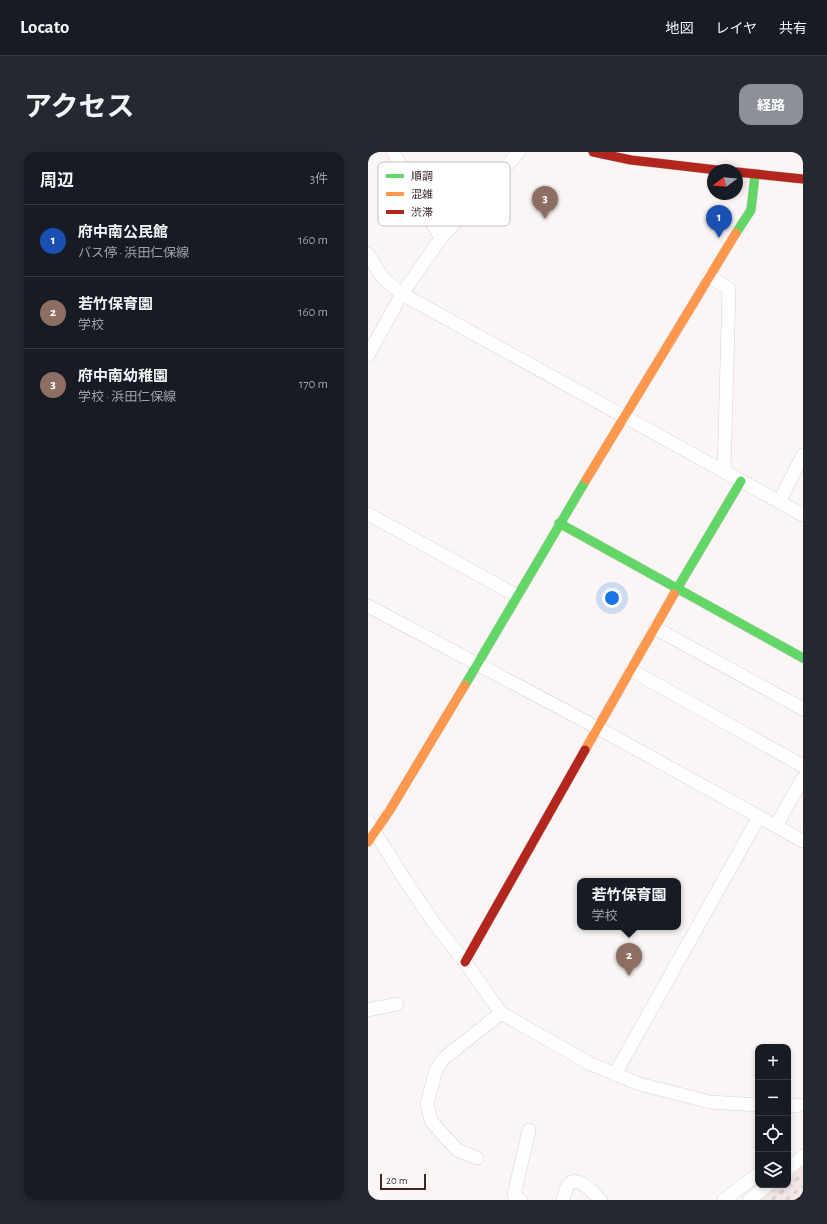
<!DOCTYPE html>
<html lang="ja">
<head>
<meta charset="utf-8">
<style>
  body { margin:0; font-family:"Alegreya Sans","Noto Sans JP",sans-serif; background:#242831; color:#f1f3f6 }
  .controls { position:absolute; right:12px; bottom:12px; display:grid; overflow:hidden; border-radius:8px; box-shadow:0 2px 6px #0003 }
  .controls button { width:36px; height:36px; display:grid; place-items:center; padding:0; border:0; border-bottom:1px solid #363941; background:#171b24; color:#f1f3f6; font:20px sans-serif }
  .compass { position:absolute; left:339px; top:12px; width:36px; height:36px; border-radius:50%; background:#171b24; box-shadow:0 2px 6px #0003; rotate:254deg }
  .scale { position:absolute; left:12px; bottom:10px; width:46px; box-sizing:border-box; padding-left:4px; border:2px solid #3a2b28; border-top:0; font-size:11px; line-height:14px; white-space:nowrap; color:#3a2b28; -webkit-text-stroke:3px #fff; paint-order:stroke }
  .you { position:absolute; left:244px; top:446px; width:14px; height:14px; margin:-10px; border:3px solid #fff; border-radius:50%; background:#1a73e8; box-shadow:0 0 0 6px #1a73e833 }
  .badge { display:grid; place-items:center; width:26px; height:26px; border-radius:50%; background:#8c9099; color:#fff; font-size:13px; font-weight:700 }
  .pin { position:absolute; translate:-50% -33px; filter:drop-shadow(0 1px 2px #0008) }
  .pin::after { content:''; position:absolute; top:21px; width:14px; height:12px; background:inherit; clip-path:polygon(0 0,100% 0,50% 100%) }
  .popup { position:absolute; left:209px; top:726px; width:104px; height:52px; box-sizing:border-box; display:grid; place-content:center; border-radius:8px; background:#171b24; filter:drop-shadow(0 1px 3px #0005); font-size:13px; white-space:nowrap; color:#9ea1a6 }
  .popup b { font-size:15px; color:#f1f3f6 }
  .popup::after { content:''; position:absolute; left:50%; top:100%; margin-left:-8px; border:8px solid transparent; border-top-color:#171b24 }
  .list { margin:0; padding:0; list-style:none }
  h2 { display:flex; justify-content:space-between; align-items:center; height:52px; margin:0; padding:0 16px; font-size:17px }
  h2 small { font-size:13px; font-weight:400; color:#9ea1a6 }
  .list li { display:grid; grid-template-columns:26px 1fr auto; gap:12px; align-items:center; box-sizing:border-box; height:72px; padding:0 16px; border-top:1px solid #363941 }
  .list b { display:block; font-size:15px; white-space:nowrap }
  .list p { margin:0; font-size:13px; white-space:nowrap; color:#9ea1a6 }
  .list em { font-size:13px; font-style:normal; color:#9ea1a6 }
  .icon { flex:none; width:22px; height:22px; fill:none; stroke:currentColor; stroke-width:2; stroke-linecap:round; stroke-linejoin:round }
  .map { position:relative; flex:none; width:435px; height:1048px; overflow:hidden; border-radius:12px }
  header { display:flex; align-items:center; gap:24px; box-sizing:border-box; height:56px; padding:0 20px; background:#171b24; border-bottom:1px solid #363941 }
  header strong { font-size:19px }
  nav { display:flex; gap:22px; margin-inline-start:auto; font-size:14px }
  .intro { display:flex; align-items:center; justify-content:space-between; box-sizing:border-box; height:96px; padding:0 24px }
  h1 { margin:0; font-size:28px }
  .button { padding:10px 18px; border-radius:12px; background:#8c9099; color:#fff; font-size:14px; font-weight:700 }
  main { display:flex; gap:24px; padding:0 24px }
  aside { flex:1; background:#171b24; border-radius:12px; box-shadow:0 2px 6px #0003 }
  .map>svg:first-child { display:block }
  .built { fill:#f5e7e5 }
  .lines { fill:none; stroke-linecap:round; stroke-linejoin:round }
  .street-casing { stroke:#dbd1cf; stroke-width:14 }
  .fast-casing { stroke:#dbd1cf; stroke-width:10 }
  .slow-casing { stroke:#dbd1cf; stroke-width:10 }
  .jam-casing { stroke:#dbd1cf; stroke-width:10 }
  .street { stroke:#fefefe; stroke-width:13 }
  .fast { stroke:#63d668; stroke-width:9 }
  .slow { stroke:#ff974d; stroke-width:9 }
  .jam { stroke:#b3261e; stroke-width:9 }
  .rail { stroke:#d5d2d2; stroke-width:3; stroke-dasharray:5 5; stroke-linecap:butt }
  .key { fill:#fff; stroke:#c4bfbe; stroke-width:1 }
  .key-label { font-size:11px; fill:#3a2b28 }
</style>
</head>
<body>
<header>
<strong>Locato</strong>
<nav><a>地図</a><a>レイヤ</a><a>共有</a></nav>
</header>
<div class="intro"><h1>アクセス</h1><a class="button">経路</a></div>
<main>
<aside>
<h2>周辺<small>3件</small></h2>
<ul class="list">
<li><span class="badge" style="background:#1a4fb4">1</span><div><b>府中南公民館</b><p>バス停 · 浜田仁保線</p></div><em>160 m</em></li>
<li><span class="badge" style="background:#8d6e63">2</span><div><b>若竹保育園</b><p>学校</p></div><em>160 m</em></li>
<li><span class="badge" style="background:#8d6e63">3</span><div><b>府中南幼稚園</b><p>学校 · 浜田仁保線</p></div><em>170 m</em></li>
</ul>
</aside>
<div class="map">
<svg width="435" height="1048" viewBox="0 0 435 1048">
  <rect width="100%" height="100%" fill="#fbf6f5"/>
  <!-- built -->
  <polygon class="built" points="435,1013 435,1048 391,1048 410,1033 420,1033 420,1025"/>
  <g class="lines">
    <defs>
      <g id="street">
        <polyline points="25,0 73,86"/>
        <polyline points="0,102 14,125 34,142 435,363"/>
        <polyline points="341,124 361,137 356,320"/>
        <polyline points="0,203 34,142 73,86 151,0"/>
        <polyline points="411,350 435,303"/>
        <polyline points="0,362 148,443"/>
        <polyline points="0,454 230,576 435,689"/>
        <polyline points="287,476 435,557"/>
        <polyline points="263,518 435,614"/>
        <polyline points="0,669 33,722 66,771 97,810 133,861 221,911 271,932 342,950 390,953"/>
        <polyline points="408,674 435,626"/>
        <polyline points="0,858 29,852"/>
        <polyline points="247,922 391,665"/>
        <polyline points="420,954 435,953"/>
        <polyline points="109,1006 89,998 63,969 59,952 68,918 75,907 133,861"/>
        <polyline points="420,1017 435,1004"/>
        <polyline points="153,1048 146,1043 161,978"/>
        <path d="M195,1048C196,1044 197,1039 199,1035C207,1019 226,1042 233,1048"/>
        <polyline points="356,1048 390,1022"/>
        <polyline points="381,1048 400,1033"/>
      </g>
      <g id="fast">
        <polyline points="368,81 383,58 387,23"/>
        <polyline points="191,371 435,506"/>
        <polyline points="306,442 373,329"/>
        <polyline points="97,533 218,328"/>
      </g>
      <g id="slow">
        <polyline points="218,328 368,81"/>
        <polyline points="217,598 306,442"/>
        <polyline points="0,690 22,658 97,533"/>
      </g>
      <g id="jam">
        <polyline points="225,0 263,8 349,18"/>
        <polyline points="369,20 435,27"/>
        <polyline points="97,810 217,598"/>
      </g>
    </defs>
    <!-- street casing -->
    <use href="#street" class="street-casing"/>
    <!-- fast casing -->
    <use href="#fast" class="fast-casing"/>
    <!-- slow casing -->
    <use href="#slow" class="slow-casing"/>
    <!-- jam casing -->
    <use href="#jam" class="jam-casing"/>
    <!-- street -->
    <use href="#street" class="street"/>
    <!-- fast -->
    <use href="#fast" class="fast"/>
    <!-- slow -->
    <use href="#slow" class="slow"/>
    <!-- jam -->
    <use href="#jam" class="jam"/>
    <!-- rail -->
    <g class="rail">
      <polyline points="404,1048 435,1022"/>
      <polyline points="418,1048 435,1034"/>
    </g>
  </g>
  <!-- legend -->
  <rect x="10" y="10" width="132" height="64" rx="6" class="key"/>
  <rect x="18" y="22" width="18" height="4" fill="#63d668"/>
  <rect x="18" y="40" width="18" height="4" fill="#ff974d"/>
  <rect x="18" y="58" width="18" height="4" fill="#b3261e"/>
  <g class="key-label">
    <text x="43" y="28">順調</text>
    <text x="43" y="46">混雑</text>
    <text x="43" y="64">渋滞</text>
  </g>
</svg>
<div class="controls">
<button>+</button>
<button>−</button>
<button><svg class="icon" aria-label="locate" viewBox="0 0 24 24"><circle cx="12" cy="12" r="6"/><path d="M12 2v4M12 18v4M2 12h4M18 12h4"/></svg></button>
<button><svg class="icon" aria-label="layers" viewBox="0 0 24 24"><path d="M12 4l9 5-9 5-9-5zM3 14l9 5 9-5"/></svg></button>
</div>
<svg class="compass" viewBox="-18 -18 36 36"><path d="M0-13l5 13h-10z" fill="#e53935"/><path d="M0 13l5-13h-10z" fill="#9ea1a6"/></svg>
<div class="scale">20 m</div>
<div class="you"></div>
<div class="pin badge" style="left:351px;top:86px;background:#1a4fb4">1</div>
<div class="pin badge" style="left:261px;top:824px;background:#8d6e63">2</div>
<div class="popup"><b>若竹保育園</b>学校</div>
<div class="pin badge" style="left:177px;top:67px;background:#8d6e63">3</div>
</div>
</main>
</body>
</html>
